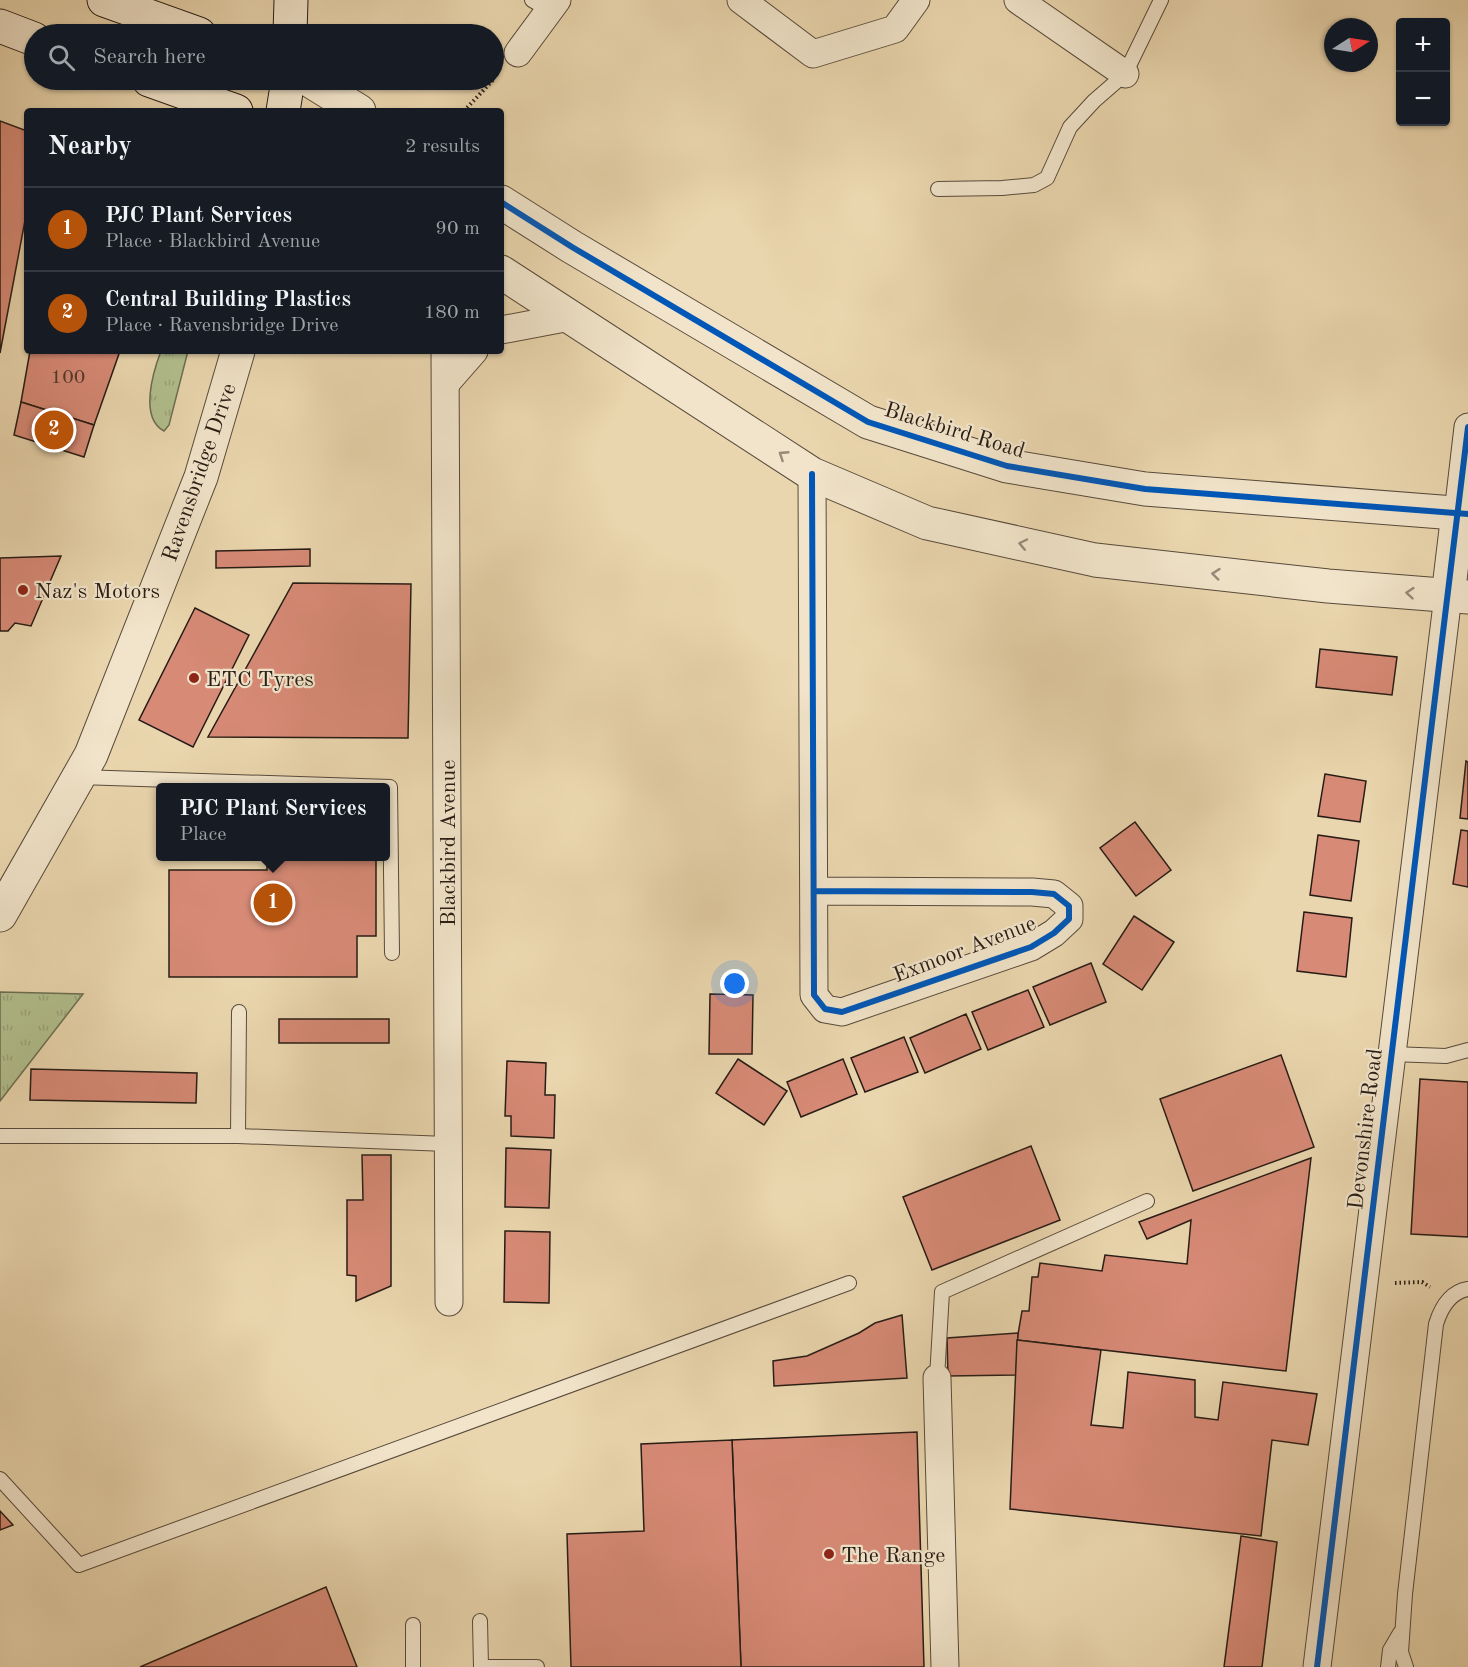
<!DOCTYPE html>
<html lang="en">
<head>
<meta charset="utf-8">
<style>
  body { margin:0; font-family:"Old Standard TT",serif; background:#20242c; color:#f1f3f6 }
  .controls { position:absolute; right:18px; top:18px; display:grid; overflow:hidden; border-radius:6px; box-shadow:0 2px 4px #0004 }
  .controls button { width:54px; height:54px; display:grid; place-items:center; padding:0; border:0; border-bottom:2px solid #363941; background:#171b24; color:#f1f3f6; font:30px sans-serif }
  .compass { position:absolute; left:1324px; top:18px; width:54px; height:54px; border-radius:50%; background:#171b24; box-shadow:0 2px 4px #0004; rotate:78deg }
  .you { position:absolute; left:735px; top:984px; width:21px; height:21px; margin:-15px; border:4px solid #fff; border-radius:50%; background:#1a73e8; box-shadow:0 0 0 9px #1a73e833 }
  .badge { display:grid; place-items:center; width:39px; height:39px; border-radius:50%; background:#b45309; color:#fff; font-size:20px; font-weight:700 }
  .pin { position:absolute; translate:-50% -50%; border:3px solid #fff; box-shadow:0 2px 6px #0006 }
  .popup { position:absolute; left:156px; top:783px; width:234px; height:78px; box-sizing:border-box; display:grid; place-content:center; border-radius:6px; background:#171b24; filter:drop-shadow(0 2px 4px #0005); font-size:20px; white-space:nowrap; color:#9ea1a6 }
  .popup b { font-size:22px; color:#f1f3f6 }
  .popup::after { content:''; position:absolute; left:50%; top:100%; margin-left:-12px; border:12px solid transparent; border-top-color:#171b24 }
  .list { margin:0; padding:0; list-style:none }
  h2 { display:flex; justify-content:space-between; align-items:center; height:78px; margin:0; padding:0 24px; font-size:26px }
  h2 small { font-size:20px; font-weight:400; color:#9ea1a6 }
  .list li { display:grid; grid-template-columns:39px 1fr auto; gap:18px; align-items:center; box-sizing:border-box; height:84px; padding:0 24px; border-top:2px solid #363941 }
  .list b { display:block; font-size:22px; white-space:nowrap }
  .list p { margin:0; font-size:20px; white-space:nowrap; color:#9ea1a6 }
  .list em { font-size:20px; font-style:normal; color:#9ea1a6 }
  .icon { flex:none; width:33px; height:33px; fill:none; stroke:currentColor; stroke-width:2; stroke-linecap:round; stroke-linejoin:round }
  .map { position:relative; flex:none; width:1468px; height:1667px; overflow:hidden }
  .search { position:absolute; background:#171b24; box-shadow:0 2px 4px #0004; left:24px; top:24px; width:480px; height:66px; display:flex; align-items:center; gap:15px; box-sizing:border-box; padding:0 21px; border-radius:33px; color:#9ea1a6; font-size:22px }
  .panel { position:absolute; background:#171b24; box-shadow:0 2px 4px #0004; left:24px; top:108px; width:480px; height:246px; border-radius:6px }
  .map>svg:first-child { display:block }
  .grass { fill:url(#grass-tufts); stroke:#6c6e52; stroke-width:1.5 }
  .building { fill:#d78a76; stroke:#271c15; stroke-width:1.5 }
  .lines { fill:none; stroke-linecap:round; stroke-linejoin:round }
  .service-casing { stroke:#584a3b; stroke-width:16 }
  .minor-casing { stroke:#584a3b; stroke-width:29 }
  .tertiary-casing { stroke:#584a3b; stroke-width:35 }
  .secondary-casing { stroke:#271c15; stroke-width:35 }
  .path { stroke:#271c15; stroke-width:4; stroke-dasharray:1.5 3; stroke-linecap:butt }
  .service { stroke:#f1e4ca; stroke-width:14 }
  .minor { stroke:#f1e4ca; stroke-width:27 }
  .tertiary { stroke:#f1e4ca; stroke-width:33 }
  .secondary { stroke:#f1e4ca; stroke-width:33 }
  .cycleway-casing { stroke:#f1e4ca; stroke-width:10 }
  .cycleway { stroke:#0057b8; stroke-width:6 }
  .oneway { stroke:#968a79 }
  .poi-dot { fill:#8f2418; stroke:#f1e4ca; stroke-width:2 }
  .labels { text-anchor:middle; stroke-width:4.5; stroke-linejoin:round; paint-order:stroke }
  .number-label { font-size:20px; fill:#53382d }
  .street-label { font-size:22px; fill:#271c15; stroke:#f1e4ca }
  .poi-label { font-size:22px; fill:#271c15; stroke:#f1e4ca; text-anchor:start }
</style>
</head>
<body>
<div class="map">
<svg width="1468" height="1667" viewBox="0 0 1468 1667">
  <defs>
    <pattern id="grass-tufts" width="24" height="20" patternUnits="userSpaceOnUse" patternTransform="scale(1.5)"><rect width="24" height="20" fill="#b2bf8e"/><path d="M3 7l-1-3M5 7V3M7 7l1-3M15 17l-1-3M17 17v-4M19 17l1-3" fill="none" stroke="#99a47a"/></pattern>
  </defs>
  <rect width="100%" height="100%" fill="#ead6ae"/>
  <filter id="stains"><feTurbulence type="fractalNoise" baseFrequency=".00333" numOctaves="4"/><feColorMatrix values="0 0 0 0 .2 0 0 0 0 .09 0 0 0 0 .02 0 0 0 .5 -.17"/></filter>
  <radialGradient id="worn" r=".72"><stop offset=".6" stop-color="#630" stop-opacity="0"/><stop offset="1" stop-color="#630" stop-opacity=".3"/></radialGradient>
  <!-- grass -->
  <g class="grass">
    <path d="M161,351H188L169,425L164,431C139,418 153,372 161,351Z"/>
    <polygon points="0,992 83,994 0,1101"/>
  </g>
  <!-- building -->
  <g class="building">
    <polygon points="0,121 27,131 27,210 0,353"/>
    <polygon points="30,351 120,351 94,425 21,402"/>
    <polygon points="21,402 94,425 84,457 14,435"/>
    <polygon points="310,549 310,566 216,568 216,551"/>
    <polygon points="61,556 31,626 15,623 8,631 0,631 0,558"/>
    <polygon points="293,583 411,584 408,738 208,737"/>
    <polygon points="195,608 249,635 193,747 139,720"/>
    <polygon points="1320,649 1397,657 1392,695 1316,687"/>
    <polygon points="1466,761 1468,762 1468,819 1460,818"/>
    <polygon points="1325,774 1366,781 1360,822 1318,816"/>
    <polygon points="1135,822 1171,870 1136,896 1100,848"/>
    <polygon points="1461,830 1468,831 1468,887 1453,884"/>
    <polygon points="1318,835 1359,841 1351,901 1310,895"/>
    <polygon points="267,856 355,856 355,859 376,859 376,936 357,936 357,977 169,977 169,870 267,870"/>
    <polygon points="1304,912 1352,918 1346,977 1297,971"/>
    <polygon points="1134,916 1174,942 1142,990 1103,964"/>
    <polygon points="1091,963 1106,1002 1050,1025 1033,987"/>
    <polygon points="1028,990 1044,1027 988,1050 972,1012"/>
    <polygon points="710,994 753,995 752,1054 709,1054"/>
    <polygon points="966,1014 981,1049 925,1073 910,1038"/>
    <rect x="279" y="1019" width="110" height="24"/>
    <polygon points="904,1037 918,1072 865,1092 851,1058"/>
    <polygon points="1281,1055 1314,1147 1193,1191 1160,1099"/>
    <polygon points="738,1059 787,1091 764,1125 716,1093"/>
    <polygon points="843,1059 857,1094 801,1117 787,1082"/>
    <polygon points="507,1061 546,1063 545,1095 555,1095 554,1138 511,1136 511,1116 505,1116"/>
    <polygon points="31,1069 197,1073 196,1103 30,1100"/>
    <polygon points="1420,1079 1468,1082 1468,1237 1411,1234"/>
    <polygon points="1031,1146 1060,1220 932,1270 903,1197"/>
    <polygon points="506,1148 551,1150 549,1208 505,1207"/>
    <polygon points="362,1155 391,1155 391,1286 356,1301 356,1276 347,1275 347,1200 363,1200"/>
    <polygon points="1311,1158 1286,1371 1017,1340 1022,1311 1029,1311 1032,1277 1038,1277 1040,1263 1102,1271 1105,1255 1187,1264 1191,1220 1147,1239 1139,1222"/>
    <polygon points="505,1231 550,1232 549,1303 504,1302"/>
    <polygon points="902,1315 907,1378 774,1386 773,1361 807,1356 859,1333 875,1323"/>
    <polygon points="1018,1333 1016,1375 948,1376 947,1338"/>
    <polygon points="1017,1340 1101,1350 1091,1425 1123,1428 1128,1372 1195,1380 1195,1417 1218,1420 1223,1382 1317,1394 1308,1445 1272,1440 1261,1536 1010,1509"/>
    <polygon points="917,1432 924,1667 741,1667 732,1440"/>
    <polygon points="732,1440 741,1667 571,1667 567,1534 644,1531 641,1444"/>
    <polygon points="0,1511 13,1525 0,1530"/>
    <polygon points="1241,1536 1277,1542 1262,1667 1224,1667"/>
    <polygon points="326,1587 357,1667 140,1667"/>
  </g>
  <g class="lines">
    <defs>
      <g id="service">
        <polyline points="532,0 549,10"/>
        <polyline points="938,189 1002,188 1034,185 1047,178 1070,127 1094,101 1125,74 1161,0"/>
        <polyline points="79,777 390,787 392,953"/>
        <polyline points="1391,1054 1446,1056 1468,1050"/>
        <polyline points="0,1136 238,1136 447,1144"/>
        <polyline points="238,1136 239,1012"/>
        <polyline points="937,1378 942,1292 1147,1201"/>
        <polyline points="0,1479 79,1565 849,1283"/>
        <polyline points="480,1621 481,1667"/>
        <polyline points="413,1625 413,1667"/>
        <polyline points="483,1667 537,1667"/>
        <polyline points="1388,1667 1390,1650 1400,1633"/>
        <path d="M1406,1667L1401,1652L1405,1594L1436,1324C1441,1308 1450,1292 1468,1289"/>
      </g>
      <g id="minor">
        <polyline points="741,0 813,54 895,29 916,0"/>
        <polyline points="1018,0 1125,74"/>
        <polyline points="518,53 557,0"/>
        <polyline points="501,330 570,317"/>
        <polyline points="445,351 449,1302"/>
        <polyline points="446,383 474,351"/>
        <polyline points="812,474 814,995 825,1009 842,1012 1031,947 1054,933 1069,919 1069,906 1054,894 1032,892 814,891"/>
        <polyline points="1458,513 1468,427"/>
        <polyline points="937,1378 945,1667"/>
        <polyline points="1317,1667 1448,596"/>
      </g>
      <g id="tertiary">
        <polyline points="309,80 359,111"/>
        <polyline points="501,202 572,247 868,422 1007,466 1145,489 1468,514"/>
        <polyline points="501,272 812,474 927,523 1095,560 1328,586 1468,597"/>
        <polyline points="1448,596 1458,513"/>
        <polyline points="0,915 91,755 201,477 238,351"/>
      </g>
      <g id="secondary">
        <polyline points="104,0 199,34"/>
        <polyline points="0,26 34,39"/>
        <polyline points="290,34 291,0"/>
        <polyline points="149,80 236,111"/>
        <polyline points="283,111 288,80"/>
      </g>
    </defs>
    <!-- service casing -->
    <use href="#service" class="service-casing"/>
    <!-- minor casing -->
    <use href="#minor" class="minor-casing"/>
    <!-- tertiary casing -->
    <use href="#tertiary" class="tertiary-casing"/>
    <!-- secondary casing -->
    <use href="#secondary" class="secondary-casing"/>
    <!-- path -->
    <g class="path">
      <polyline points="464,111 493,80"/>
      <polyline points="1395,1283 1422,1282 1430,1287"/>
    </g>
    <!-- service -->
    <use href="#service" class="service"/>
    <!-- minor -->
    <use href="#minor" class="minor"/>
    <!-- tertiary -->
    <use href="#tertiary" class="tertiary"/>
    <!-- secondary -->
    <use href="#secondary" class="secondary"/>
    <defs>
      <g id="cycleway">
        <polyline points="501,202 572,247 868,422 1007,466 1145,489 1468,514"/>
        <polyline points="812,474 814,995 825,1009 842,1012 1031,947 1054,933 1069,919 1069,906 1054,894 1032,892 814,891"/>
        <polyline points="1317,1667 1468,427"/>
      </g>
    </defs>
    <!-- cycleway casing -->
    <use href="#cycleway" class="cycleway-casing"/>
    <!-- cycleway -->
    <use href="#cycleway" class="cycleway"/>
  </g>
  <!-- one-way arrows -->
  <defs><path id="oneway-chevron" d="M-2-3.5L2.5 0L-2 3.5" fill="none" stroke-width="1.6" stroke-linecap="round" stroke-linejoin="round" transform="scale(1.5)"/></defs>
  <g class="oneway">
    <use href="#oneway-chevron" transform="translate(783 455) rotate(-147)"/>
    <use href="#oneway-chevron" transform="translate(1023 544) rotate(-168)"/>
    <use href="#oneway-chevron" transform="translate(1216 574) rotate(-174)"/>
    <use href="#oneway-chevron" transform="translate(1410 593) rotate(-175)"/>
  </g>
  <!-- markers -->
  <g class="poi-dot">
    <circle cx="23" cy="590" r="6"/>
    <circle cx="194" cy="678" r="6"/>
    <circle cx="829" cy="1554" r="6"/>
  </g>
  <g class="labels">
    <!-- number labels -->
    <g class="number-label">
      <text x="68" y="383">100</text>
    </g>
    <!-- street labels -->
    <g class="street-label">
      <text transform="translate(955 429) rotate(17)" y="8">Blackbird Road</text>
      <text transform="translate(198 472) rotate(-71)" y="8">Ravensbridge Drive</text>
      <text transform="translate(447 843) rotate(-90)" y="8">Blackbird Avenue</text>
      <text transform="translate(964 948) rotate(-21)" y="8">Exmoor Avenue</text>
      <text transform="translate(1364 1129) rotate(-83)" y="8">Devonshire Road</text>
    </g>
    <!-- poi labels -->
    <g class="poi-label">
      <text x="35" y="598">Naz's Motors</text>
      <text x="206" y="686">ETC Tyres</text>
      <text x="841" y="1562">The Range</text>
    </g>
  </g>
  <rect width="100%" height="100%" filter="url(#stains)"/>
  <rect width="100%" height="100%" fill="url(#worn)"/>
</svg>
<div class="controls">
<button>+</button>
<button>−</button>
</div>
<svg class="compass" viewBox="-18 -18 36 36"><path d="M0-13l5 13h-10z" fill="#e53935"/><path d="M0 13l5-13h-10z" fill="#9ea1a6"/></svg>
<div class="you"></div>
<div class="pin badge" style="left:273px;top:903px">1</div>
<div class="popup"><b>PJC Plant Services</b>Place</div>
<div class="pin badge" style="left:54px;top:430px">2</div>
<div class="search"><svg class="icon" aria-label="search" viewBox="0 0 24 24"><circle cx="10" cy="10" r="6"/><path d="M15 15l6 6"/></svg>Search here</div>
<section class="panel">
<h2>Nearby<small>2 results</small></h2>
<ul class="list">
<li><span class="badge">1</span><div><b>PJC Plant Services</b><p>Place · Blackbird Avenue</p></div><em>90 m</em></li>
<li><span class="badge">2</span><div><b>Central Building Plastics</b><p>Place · Ravensbridge Drive</p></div><em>180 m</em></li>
</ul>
</section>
</div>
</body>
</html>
